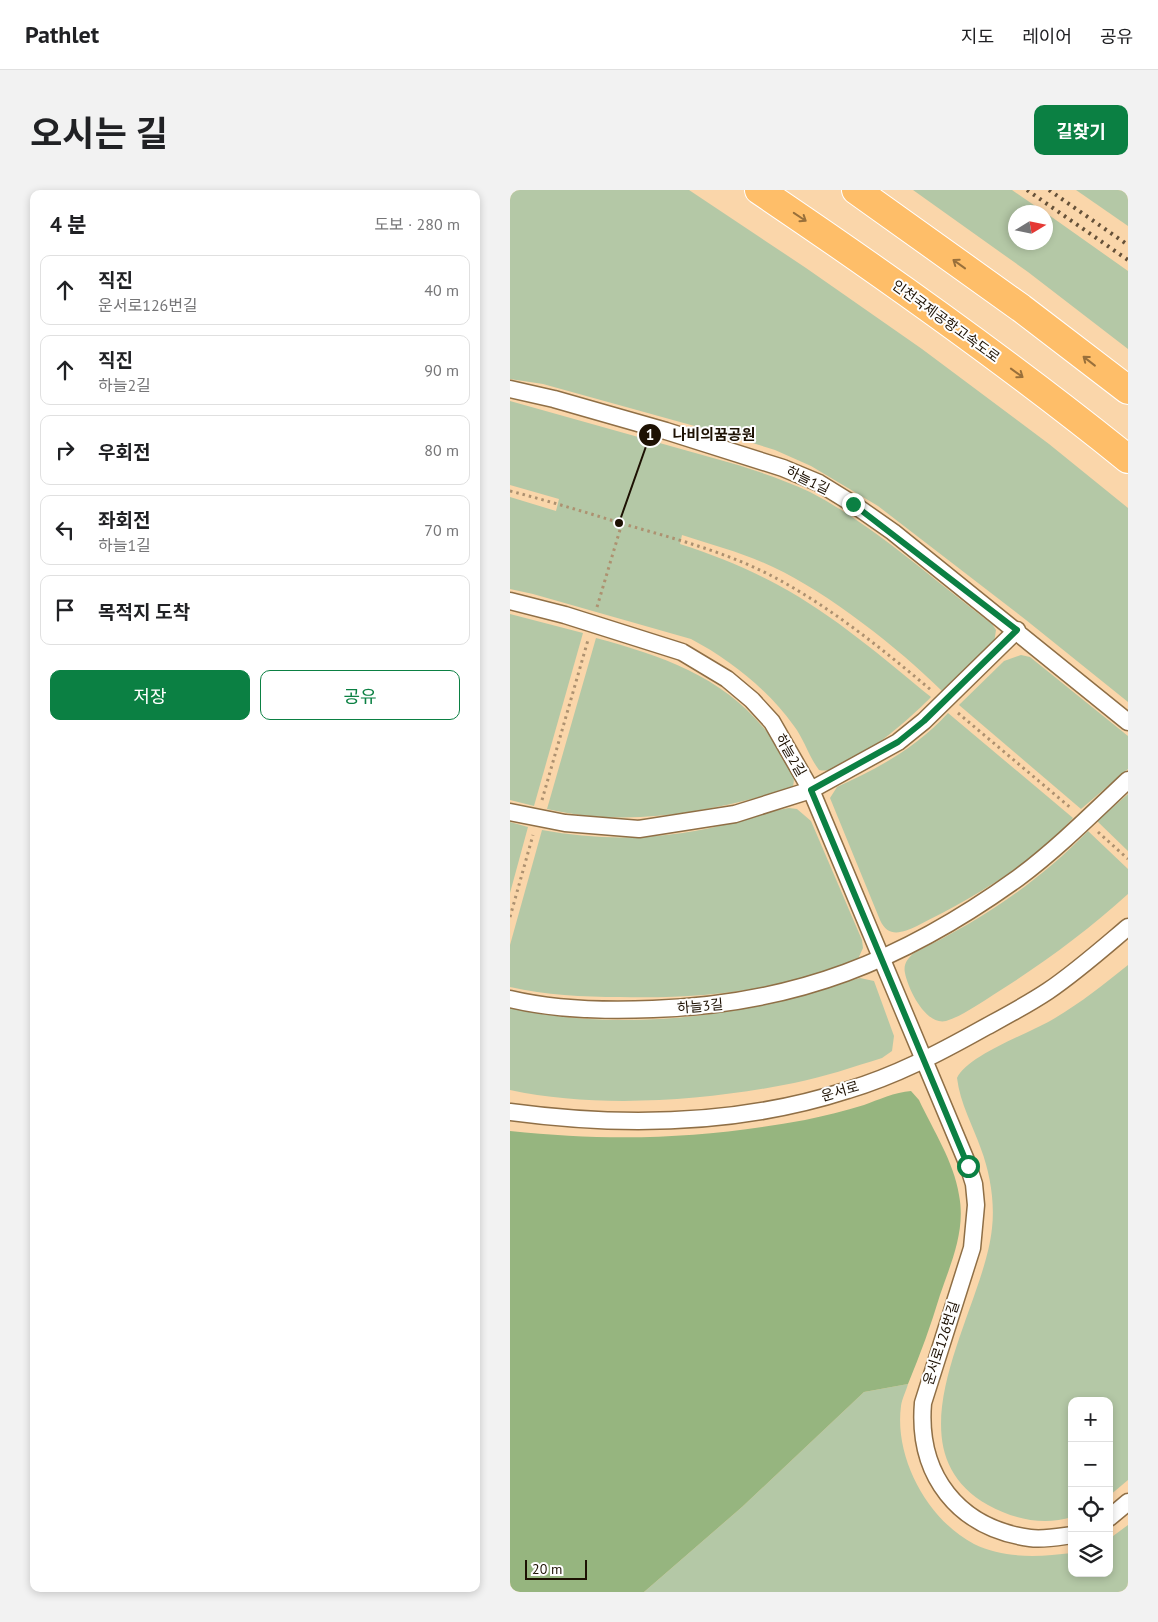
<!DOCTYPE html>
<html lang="ko">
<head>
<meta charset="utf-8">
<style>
  body { margin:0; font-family:"PT Sans","Noto Sans KR",sans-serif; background:#f2f2f2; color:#202124 }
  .controls { position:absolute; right:15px; bottom:15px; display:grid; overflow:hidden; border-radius:10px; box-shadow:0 2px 8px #0003 }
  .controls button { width:45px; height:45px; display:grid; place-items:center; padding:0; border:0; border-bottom:1px solid #e0e0e0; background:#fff; color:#202124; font:25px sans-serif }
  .compass { position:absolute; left:498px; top:15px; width:45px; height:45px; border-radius:50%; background:#fff; box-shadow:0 2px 8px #0003; rotate:80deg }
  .scale { position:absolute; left:15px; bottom:12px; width:62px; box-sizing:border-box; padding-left:5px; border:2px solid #1d1103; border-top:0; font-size:14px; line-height:18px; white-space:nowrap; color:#1d1103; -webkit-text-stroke:4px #fefefe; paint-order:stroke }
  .stop { position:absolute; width:15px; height:15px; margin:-11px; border:4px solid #0b8043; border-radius:50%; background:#fff }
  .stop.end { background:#0b8043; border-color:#fff; box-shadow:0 1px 5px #0008 }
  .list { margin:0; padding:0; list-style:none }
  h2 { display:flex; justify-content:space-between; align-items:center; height:65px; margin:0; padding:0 20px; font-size:21px }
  h2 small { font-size:16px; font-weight:400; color:#757577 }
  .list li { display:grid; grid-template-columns:32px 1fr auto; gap:15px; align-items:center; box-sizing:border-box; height:70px; margin:0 10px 10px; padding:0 10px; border:1px solid #e0e0e0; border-radius:10px }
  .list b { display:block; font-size:19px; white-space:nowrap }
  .list p { margin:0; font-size:16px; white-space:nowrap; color:#757577 }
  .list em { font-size:16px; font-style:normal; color:#757577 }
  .actions { display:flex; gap:10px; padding:15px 20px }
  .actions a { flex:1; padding:11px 0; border:1px solid #0b8043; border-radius:10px; text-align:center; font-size:18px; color:#0b8043 }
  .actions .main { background:#0b8043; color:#fff }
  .icon { flex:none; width:28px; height:28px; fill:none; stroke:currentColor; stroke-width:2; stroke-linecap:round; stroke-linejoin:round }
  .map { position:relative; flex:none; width:618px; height:1402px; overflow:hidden; border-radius:10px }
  header { display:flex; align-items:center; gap:30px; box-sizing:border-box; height:70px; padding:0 25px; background:#fff; border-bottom:1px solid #e0e0e0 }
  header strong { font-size:24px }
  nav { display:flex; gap:28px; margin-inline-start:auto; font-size:18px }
  .intro { display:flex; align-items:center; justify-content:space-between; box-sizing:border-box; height:120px; padding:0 30px }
  h1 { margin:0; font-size:35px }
  .button { padding:12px 22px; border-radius:10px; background:#0b8043; color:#fff; font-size:18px; font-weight:700 }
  main { display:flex; gap:30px; padding:0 30px }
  aside { flex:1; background:#fff; border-radius:10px; box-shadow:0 2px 8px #0003 }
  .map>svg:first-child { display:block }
  .green { fill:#b4c8a6 }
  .forest { fill:#96b57f }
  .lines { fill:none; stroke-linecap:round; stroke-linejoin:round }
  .street-casing { stroke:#8f6f46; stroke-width:19 }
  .highway-casing { stroke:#fff; stroke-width:30 }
  .path { stroke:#ad9170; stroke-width:3; stroke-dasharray:2.5 4; stroke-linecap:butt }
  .street { stroke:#fff; stroke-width:16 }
  .highway { stroke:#febe69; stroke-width:28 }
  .rail { stroke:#655139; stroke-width:4; stroke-dasharray:2.5 5; stroke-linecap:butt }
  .oneway { stroke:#99703b }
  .route { stroke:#0b8043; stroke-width:6 }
  .labels { text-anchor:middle; stroke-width:4; stroke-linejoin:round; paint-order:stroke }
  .street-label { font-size:14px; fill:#1d1103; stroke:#fefefe }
  .leader { fill:none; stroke:#1d1103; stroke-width:2 }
  .callout-dot { fill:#1d1103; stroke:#fefefe; stroke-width:2 }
  .mark-label { font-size:15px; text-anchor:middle; font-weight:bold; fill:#fff }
  .callout-label { font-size:15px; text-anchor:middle; font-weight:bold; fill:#1d1103; stroke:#fefefe; stroke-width:4; stroke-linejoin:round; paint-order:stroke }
</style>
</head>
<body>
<header>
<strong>Pathlet</strong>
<nav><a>지도</a><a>레이어</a><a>공유</a></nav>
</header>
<div class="intro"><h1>오시는 길</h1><a class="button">길찾기</a></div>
<main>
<aside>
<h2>4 분<small>도보 · 280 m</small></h2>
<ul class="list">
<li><svg class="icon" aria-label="ahead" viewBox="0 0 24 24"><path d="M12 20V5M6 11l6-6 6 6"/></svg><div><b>직진</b><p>운서로126번길</p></div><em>40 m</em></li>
<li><svg class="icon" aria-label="ahead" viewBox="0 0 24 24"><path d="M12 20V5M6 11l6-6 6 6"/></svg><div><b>직진</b><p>하늘2길</p></div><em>90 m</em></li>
<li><svg class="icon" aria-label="right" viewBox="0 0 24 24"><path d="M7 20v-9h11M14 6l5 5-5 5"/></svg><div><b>우회전</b></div><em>80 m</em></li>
<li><svg class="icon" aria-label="left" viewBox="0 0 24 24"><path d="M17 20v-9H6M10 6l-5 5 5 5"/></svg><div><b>좌회전</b><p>하늘1길</p></div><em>70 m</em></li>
<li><svg class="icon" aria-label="arrive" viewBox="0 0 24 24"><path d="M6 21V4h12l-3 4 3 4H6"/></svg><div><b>목적지 도착</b></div></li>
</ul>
<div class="actions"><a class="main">저장</a><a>공유</a></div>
</aside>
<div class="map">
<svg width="618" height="1402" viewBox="0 0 618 1402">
  <rect width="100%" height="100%" fill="#fad6aa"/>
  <!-- green -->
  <g class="green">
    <polygon points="0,0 179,0 296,78 412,159 539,254 618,318 618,512 516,430 368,316 301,276 265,260 217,245 33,194 0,189"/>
    <polygon points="403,0 502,0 534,22 506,22 506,52 536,52 536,23 618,81 618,159 518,82"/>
    <polygon points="566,0 618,0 618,36"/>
    <path d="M0,211L228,275C253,283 277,291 300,302C362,334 425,391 482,434L486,440L484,453L432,501C387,457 320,404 263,377C234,363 202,355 172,345L170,354C204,365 237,378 268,395C324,425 373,468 421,507C403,526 335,587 309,580C299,567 294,549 284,536C258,500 221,470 181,449L23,404L0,399V307L46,321L49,309L0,295Z"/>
    <polygon points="0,424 73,443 24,616 0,610"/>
    <path d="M86,448C160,468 228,492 270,561C276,571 287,583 283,596L278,599C199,622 119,638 37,619Z"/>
    <polygon points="511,465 520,467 618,546 618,579 571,619 449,515 494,471"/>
    <path d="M438,523L563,628C521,675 463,708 407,736C392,743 378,748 370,730L320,608L327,597C369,578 407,557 438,523Z"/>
    <polygon points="618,604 618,661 587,631"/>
    <path d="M279,618L287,619L301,631L352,750L353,758L348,769C273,801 191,809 110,807C72,807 36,805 0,797V755L32,640C91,651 150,650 209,636C233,631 256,622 279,618Z"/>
    <polygon points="0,632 18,637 0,703"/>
    <path d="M578,641L618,679V704C576,742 531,775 483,805C469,814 452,826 436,831C416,836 398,799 395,783C393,774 398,768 404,763C471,730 525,695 578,641Z"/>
    <path d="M618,775V1290L599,1306V1211H562V1327C533,1336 503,1329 478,1315C374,1256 474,1121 482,1038C485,1012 480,983 471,959C463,936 450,913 447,888C457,866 517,844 540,831C568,815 593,795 618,775Z"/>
    <path d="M350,788L364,791L384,846L382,861L372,868C343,877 314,887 284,893C196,911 88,919 0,900V818C82,837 180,832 262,813C292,806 321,796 350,788Z"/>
    <path d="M398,1194C396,1201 392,1209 391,1216C384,1268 418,1330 464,1354C495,1369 529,1367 562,1363V1383H599V1349L618,1335V1402H134L232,1317L354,1202Z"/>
  </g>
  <!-- forest -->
  <path class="forest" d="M401,901L409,910C423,940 444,972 449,1005C456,1040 441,1073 430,1105C421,1135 410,1165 398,1194L354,1202L232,1317L134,1402H0V941C105,952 191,949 295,930C314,926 335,921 354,915C368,910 385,902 401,901Z"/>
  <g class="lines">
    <defs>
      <g id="street">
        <polyline points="0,199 44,209 156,241 273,278 309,293 343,314 383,342 618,532"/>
        <path d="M0,411L55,425L172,462L217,489L242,510L262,532L301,600L458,975L464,994L466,1015L462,1058L413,1213C407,1285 448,1338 520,1348C533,1350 548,1347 562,1345"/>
        <polyline points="0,622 55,633 129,639 225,624 301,600 388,552 414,531 507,440"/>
        <path d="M0,809C46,820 97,821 143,819C285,814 393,771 508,688C547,659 583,623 618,590"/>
        <path d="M0,922C111,937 230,935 338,900C385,886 429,863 472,839C494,827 517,815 538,801C566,782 592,759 618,737"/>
        <polyline points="599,1328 618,1312"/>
      </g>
      <g id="highway">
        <path d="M249,0C375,85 499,173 618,269"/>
        <polyline points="346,0 511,118 618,200"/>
      </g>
    </defs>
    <!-- street casing -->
    <use href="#street" class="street-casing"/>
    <!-- highway casing -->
    <use href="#highway" class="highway-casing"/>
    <!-- path -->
    <g class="path">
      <path d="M0,301C39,311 78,323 117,335C166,349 215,362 260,385C318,415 371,458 421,500"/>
      <polyline points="87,417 112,333"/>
      <polyline points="448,523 562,619"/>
      <polyline points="32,610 78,450"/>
      <polyline points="588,642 618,669"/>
      <polyline points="0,727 23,645"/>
    </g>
    <!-- street -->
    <use href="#street" class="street"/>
    <!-- highway -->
    <use href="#highway" class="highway"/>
    <!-- rail -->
    <g class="rail">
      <polyline points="517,0 618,70"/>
      <polyline points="539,0 618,55"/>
    </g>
  </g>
  <!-- one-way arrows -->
  <defs><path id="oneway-shaft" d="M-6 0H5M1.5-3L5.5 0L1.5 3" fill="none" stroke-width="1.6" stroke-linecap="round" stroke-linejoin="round" transform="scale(1.25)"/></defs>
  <g class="oneway">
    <use href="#oneway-shaft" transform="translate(290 27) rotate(34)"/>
    <use href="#oneway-shaft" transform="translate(449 74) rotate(-144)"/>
    <use href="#oneway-shaft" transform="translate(579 171) rotate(-142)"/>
    <use href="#oneway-shaft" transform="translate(507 183) rotate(36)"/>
  </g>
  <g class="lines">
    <!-- route -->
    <polyline class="route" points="343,314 507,440 414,531 388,552 301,600 458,976"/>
  </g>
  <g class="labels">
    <!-- street labels -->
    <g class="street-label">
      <text transform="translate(436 131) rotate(36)" y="5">인천국제공항고속도로</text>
      <text transform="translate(298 290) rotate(26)" y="5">하늘1길</text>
      <text transform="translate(281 565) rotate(60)" y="5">하늘2길</text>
      <text transform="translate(190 816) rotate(-5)" y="5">하늘3길</text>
      <text transform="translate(330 901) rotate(-16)" y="5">운서로</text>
      <text transform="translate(431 1153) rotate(-72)" y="5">운서로126번길</text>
    </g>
  </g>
  <!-- callouts -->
  <path class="leader" d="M109 333L140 245"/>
  <g class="callout-dot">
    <circle cx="109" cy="333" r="5"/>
    <circle cx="140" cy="245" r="12"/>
  </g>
  <g class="mark-label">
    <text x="140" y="250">1</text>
  </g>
  <g class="callout-label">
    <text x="204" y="250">나비의꿈공원</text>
  </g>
</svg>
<div class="controls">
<button>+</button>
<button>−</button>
<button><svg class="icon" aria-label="locate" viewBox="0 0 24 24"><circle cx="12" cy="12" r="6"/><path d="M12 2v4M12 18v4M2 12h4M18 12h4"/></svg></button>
<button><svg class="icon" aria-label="layers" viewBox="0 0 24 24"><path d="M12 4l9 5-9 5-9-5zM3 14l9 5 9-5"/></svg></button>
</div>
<svg class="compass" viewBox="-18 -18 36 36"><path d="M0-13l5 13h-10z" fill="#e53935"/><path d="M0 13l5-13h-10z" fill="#757577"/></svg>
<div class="scale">20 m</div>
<div class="stop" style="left:458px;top:976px"></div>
<div class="stop end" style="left:343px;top:314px"></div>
</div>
</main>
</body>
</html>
